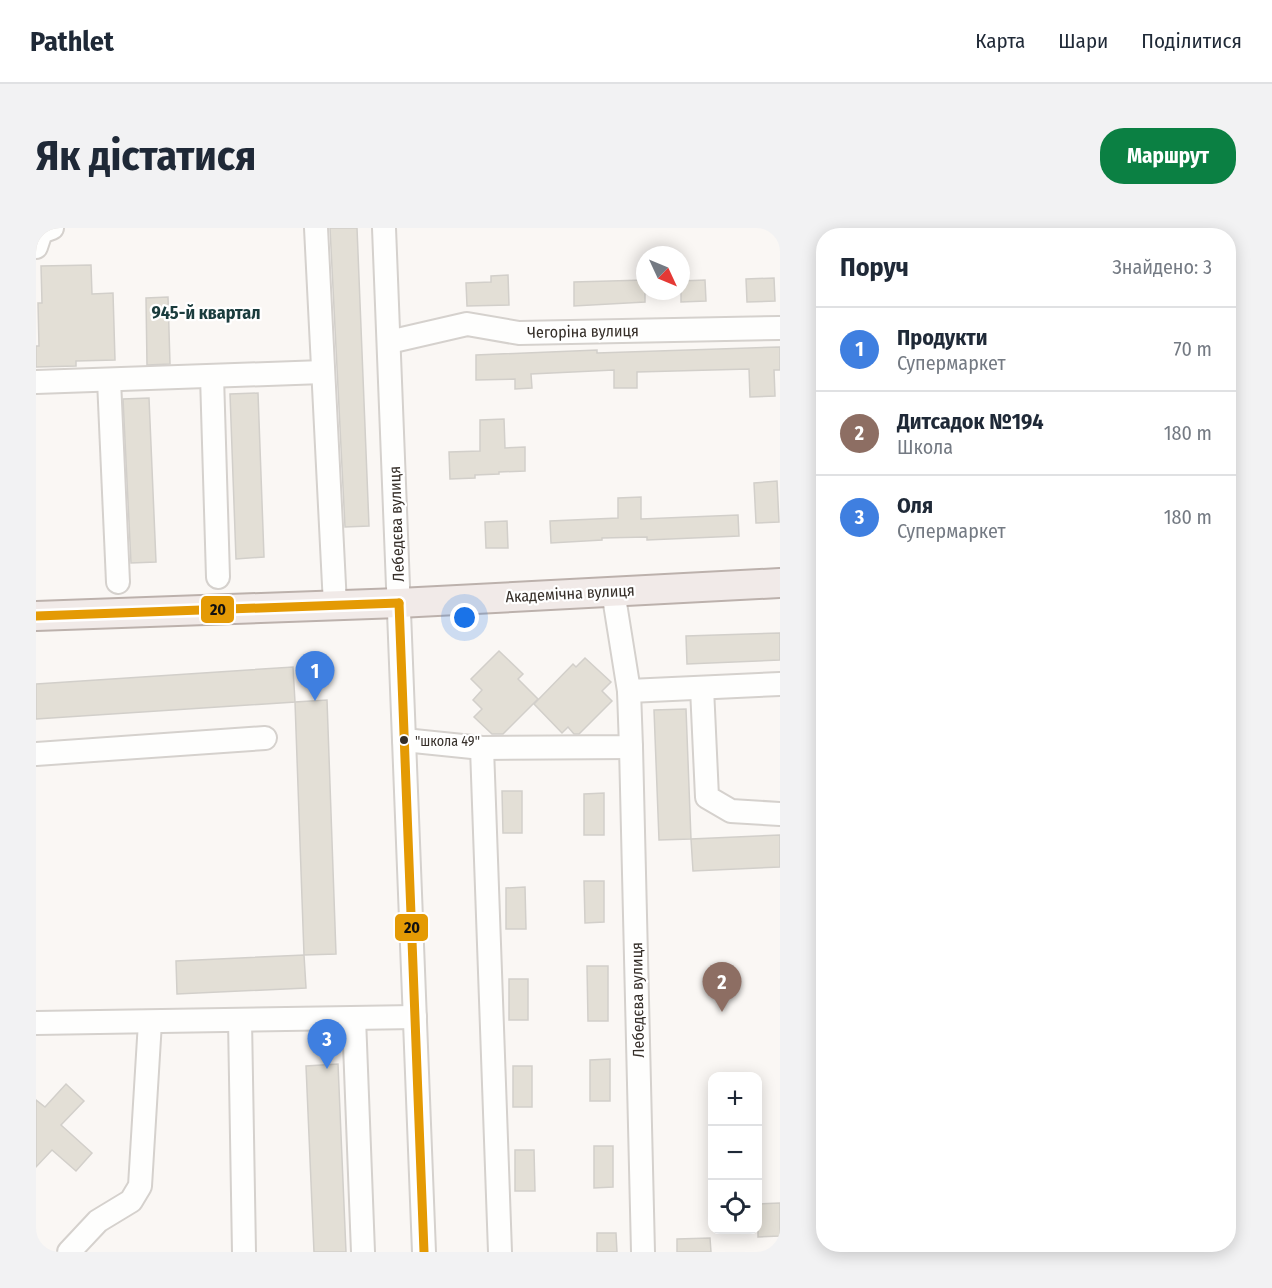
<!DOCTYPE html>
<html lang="uk">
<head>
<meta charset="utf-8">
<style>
  body { margin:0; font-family:"Fira Sans Condensed",sans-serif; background:#f2f2f3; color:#1f2937 }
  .controls { position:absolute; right:18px; bottom:18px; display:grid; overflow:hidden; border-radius:12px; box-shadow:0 3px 15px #0003 }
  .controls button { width:54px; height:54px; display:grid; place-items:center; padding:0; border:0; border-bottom:2px solid #e0e1e3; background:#fff; color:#1f2937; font:30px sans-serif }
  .compass { position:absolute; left:600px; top:18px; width:54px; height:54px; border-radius:50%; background:#fff; box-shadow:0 3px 15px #0003; rotate:134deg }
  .you { position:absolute; left:429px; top:390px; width:21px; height:21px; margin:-15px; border:4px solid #fff; border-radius:50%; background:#1a73e8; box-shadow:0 0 0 9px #1a73e833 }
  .badge { display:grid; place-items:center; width:39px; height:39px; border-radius:50%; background:#0b8043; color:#fff; font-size:20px; font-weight:700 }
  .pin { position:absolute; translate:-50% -50px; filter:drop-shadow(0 2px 3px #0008) }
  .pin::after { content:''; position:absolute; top:32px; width:21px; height:18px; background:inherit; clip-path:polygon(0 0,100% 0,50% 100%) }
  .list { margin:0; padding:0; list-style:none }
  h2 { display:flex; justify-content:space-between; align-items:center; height:78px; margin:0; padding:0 24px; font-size:26px }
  h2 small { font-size:20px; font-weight:400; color:#747a83 }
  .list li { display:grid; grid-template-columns:39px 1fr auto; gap:18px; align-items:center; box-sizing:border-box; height:84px; padding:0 24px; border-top:2px solid #e0e1e3 }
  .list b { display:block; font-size:22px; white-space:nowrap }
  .list p { margin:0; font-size:20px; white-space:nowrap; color:#747a83 }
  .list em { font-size:20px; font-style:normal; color:#747a83 }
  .icon { flex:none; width:33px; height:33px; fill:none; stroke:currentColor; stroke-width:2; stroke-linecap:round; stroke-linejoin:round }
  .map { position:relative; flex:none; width:744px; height:1024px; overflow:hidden; border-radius:24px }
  header { display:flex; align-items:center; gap:36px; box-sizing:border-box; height:84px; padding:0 30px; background:#fff; border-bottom:2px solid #e0e1e3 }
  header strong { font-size:28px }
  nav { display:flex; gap:33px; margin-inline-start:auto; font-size:21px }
  .intro { display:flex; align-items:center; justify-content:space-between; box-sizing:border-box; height:144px; padding:0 36px }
  h1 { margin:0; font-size:42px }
  .button { padding:15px 27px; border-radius:24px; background:#0b8043; color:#fff; font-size:21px; font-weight:700 }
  main { display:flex; gap:36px; padding:0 36px }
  aside { flex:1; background:#fff; border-radius:24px; box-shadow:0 3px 15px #0003 }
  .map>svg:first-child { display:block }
  .building { fill:#e3dfd6; stroke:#d2cfca; stroke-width:1.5 }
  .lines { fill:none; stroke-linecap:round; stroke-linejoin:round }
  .minor-casing { stroke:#d5d1cd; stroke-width:26 }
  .major-casing { stroke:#bcb1ac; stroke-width:32 }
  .minor { stroke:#fefefd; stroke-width:22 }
  .major { stroke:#f1eae8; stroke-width:28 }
  .bus-1-casing { stroke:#fff; stroke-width:14 }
  .bus-1 { stroke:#e49a04; stroke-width:9 }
  .bus-dot { fill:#352e28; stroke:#fff; stroke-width:2 }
  .labels { text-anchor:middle; stroke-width:4.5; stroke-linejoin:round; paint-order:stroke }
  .bus-label { font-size:14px; fill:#352e28; stroke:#fff; text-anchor:start }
  .street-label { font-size:16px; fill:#352e28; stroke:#fff }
  .neighbourhood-label { font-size:18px; font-weight:bold; fill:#1a3c3d; stroke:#fff }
  .line-badge { stroke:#fff; stroke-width:2 }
  .pale-badge-label { font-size:16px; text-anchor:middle; font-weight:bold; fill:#111 }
</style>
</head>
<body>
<header>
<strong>Pathlet</strong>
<nav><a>Карта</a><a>Шари</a><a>Поділитися</a></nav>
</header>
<div class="intro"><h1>Як дістатися</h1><a class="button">Маршрут</a></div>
<main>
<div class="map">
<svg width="744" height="1024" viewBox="0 0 744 1024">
  <rect width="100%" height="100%" fill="#faf7f4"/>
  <!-- building -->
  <g class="building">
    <polygon points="294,0 321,0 333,298 309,299"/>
    <polygon points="55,37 56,66 77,65 79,132 40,133 40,138 0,139 0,118 3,118 2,75 6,75 5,38"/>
    <polygon points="472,47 473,77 431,78 430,55 455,54 455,48"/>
    <polygon points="738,50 739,73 711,74 710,51"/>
    <polygon points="609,52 609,74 538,78 538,54"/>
    <polygon points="669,52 670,73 645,74 645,53"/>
    <polygon points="132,69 134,136 111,137 110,70"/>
    <polygon points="744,119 744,142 738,142 739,168 714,169 713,141 601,144 601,160 578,160 578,142 495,146 496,160 479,161 479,151 440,152 440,127 561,122 561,125"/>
    <polygon points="222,165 228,329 200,331 194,166"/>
    <polygon points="113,170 120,334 95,335 87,171"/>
    <polygon points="468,191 469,220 489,219 489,243 463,244 463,246 439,247 439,250 414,251 413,224 444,223 444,192"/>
    <polygon points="741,253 743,294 720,295 718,255"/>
    <polygon points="605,269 605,291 702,287 703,308 611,312 611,309 566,310 566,312 515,315 514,293 582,290 582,270"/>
    <polygon points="471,293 472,320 450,320 449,294"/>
    <polygon points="744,405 744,432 651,436 650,408"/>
    <polygon points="463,423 487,446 482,451 502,471 467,506 456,506 438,489 446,481 437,472 446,462 435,451"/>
    <polygon points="549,430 575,454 566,463 576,473 543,506 538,506 532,499 526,505 498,476 537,436 540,439"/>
    <polygon points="257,439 259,474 0,491 0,456"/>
    <polygon points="291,472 300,726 268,727 259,474"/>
    <polygon points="650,481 655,611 623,612 618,482"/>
    <polygon points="466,563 486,563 486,605 467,605"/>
    <polygon points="568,565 568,607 548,607 548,566"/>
    <polygon points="744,607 744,639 657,643 655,611"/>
    <polygon points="548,653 568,653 568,694 549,695"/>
    <polygon points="489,659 490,701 470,701 470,660"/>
    <polygon points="268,727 270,760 141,766 140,733"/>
    <polygon points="551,738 572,738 572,793 552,793"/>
    <rect x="473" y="751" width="19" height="41"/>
    <polygon points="574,831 574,873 554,873 554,832"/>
    <polygon points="302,836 310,1024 278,1024 270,838"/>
    <rect x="477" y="838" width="19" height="41"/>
    <polygon points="30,856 48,873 25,897 56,925 40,943 16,922 0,939 0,872 9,879"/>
    <polygon points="558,918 577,918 577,959 558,960"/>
    <polygon points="479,922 498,922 499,963 479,963"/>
    <polygon points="744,975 744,1008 722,1009 722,976"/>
    <polygon points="561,1005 580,1005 581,1024 561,1024"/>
    <polygon points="674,1010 675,1024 641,1024 641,1011"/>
  </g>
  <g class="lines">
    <defs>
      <g id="minor">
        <polyline points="280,0 299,377"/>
        <polyline points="348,0 388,1024"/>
        <polyline points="0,19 5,4 16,0"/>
        <polyline points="353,114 431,96 483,105 744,100"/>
        <polyline points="176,148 182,349"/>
        <polyline points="73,152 82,354"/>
        <polyline points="0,154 287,144"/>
        <polyline points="577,363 593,463 744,456"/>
        <polyline points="666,460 671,569 695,583 744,586"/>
        <polyline points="368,512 446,520 595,519 593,463"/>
        <polyline points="595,519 607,1024"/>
        <polyline points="446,520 464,1024"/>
        <polyline points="0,526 229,510"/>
        <polyline points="318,790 327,1024"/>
        <polyline points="204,792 208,1024"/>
        <polyline points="0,795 379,789"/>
        <polyline points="33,1024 62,993 95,973 104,958 114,794"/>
      </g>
      <polyline id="major" points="0,388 363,375 744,355"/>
    </defs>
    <!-- minor casing -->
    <use href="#minor" class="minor-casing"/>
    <!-- major casing -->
    <use href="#major" class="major-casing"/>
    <!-- minor -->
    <use href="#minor" class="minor"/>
    <!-- major -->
    <use href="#major" class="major"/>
    <defs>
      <g id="bus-1">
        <polyline points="363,375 388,1024"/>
        <polyline points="0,388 363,375"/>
      </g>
    </defs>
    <!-- bus-1 casing -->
    <use href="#bus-1" class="bus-1-casing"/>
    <!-- bus-1 -->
    <use href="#bus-1" class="bus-1"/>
  </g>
  <!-- markers -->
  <circle class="bus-dot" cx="368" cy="512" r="5"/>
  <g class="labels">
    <!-- bus labels -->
    <g class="bus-label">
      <text x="379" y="518">"школа 49"</text>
    </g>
    <!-- street labels -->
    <g class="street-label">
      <text transform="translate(547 103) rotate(-1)" y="6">Чегоріна вулиця</text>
      <text transform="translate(360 296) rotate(-92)" y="6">Лебедєва вулиця</text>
      <text transform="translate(534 365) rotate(-3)" y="6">Академічна вулиця</text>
      <text transform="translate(601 772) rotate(-91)" y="6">Лебедєва вулиця</text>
    </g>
    <!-- neighbourhood labels -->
    <g class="neighbourhood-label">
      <text x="170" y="91">945-й квартал</text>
    </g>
  </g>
  <g class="line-badge">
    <rect x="164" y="367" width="35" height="29" rx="6" fill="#e49a04"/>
    <rect x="358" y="685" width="35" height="29" rx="6" fill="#e49a04"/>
  </g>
  <g class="pale-badge-label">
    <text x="182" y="387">20</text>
    <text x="376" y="705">20</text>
  </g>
</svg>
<div class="controls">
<button>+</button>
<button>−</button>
<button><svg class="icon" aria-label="locate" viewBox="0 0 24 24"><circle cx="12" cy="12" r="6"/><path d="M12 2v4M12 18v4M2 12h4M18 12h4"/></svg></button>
</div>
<svg class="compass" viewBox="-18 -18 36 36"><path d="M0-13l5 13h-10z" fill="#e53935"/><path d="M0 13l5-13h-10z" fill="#747a83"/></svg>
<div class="you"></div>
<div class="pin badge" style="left:279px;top:473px;background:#3f7fe0">1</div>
<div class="pin badge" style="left:686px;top:784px;background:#8d6e63">2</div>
<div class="pin badge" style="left:291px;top:841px;background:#3f7fe0">3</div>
</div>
<aside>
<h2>Поруч<small>Знайдено: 3</small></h2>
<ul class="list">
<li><span class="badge" style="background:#3f7fe0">1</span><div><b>Продукти</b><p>Супермаркет</p></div><em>70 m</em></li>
<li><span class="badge" style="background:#8d6e63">2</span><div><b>Дитсадок №194</b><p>Школа</p></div><em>180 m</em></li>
<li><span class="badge" style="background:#3f7fe0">3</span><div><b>Оля</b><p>Супермаркет</p></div><em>180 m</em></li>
</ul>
</aside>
</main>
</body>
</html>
